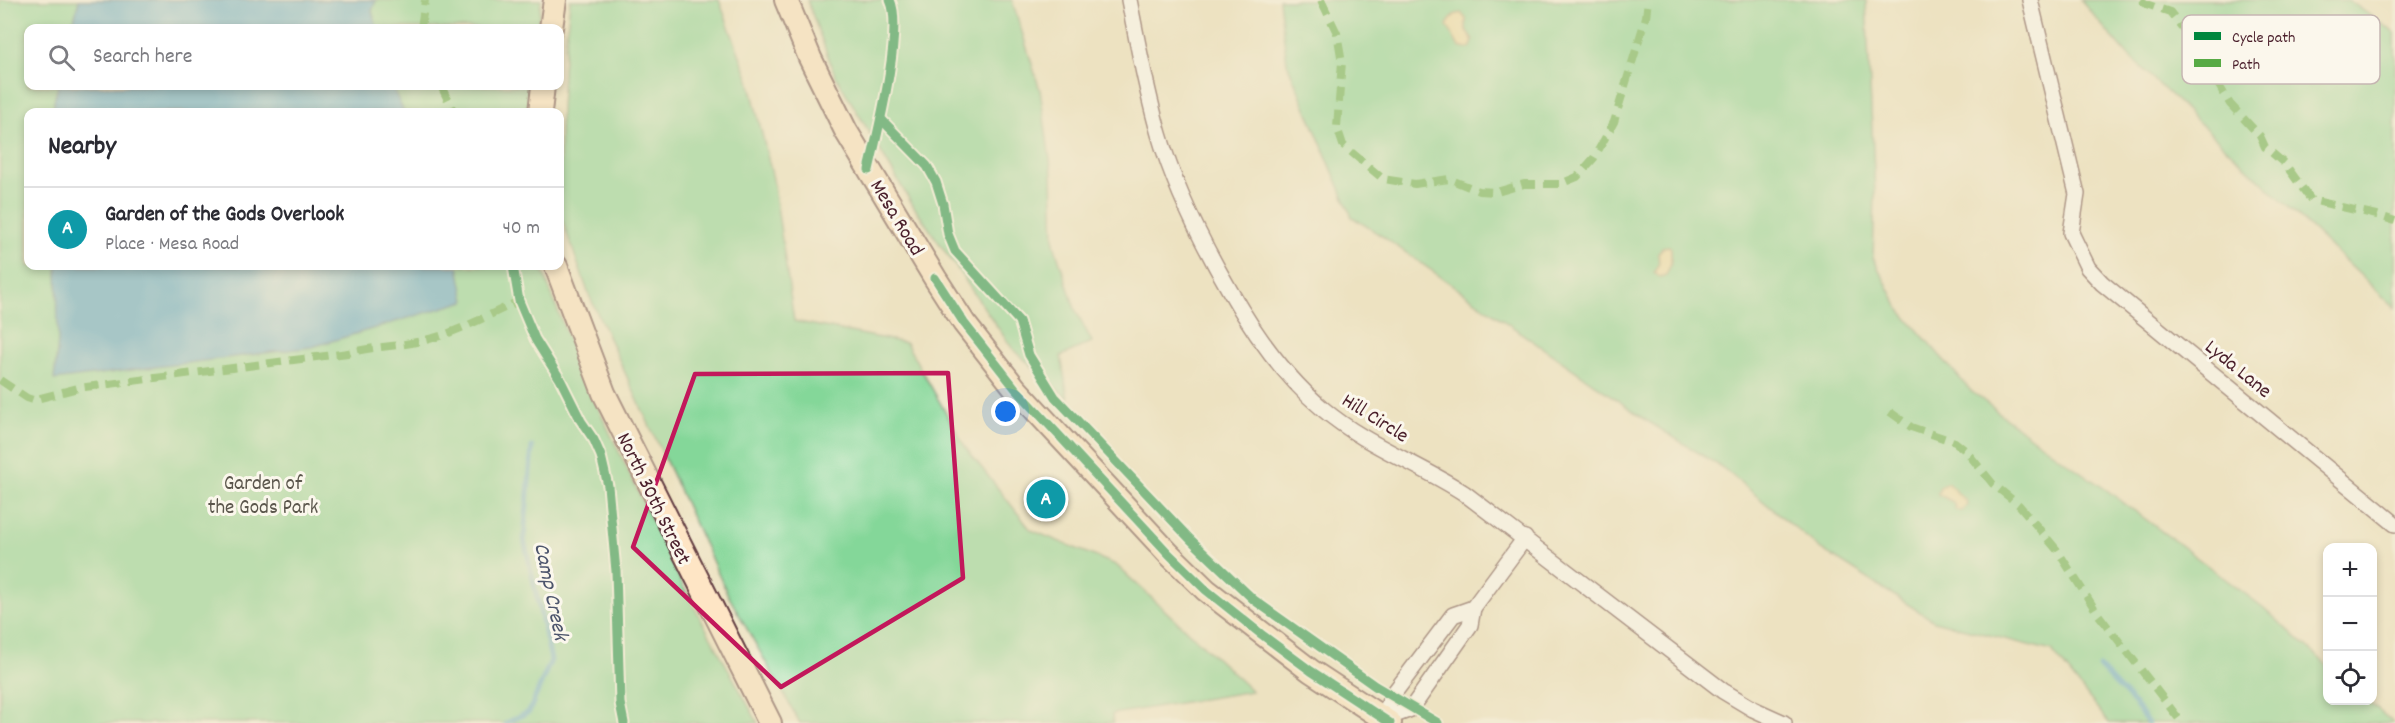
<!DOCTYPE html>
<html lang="en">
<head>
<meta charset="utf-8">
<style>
  body { margin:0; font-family:Dekko,sans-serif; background:#f7f7f7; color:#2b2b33 }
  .controls { position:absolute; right:18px; bottom:18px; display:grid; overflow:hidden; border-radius:12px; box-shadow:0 3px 9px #0003 }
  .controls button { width:54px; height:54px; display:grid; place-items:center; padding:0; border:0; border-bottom:2px solid #e1e1e2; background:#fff; color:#2b2b33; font:30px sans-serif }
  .you { position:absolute; left:1006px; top:412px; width:21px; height:21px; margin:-15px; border:4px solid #fff; border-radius:50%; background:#1a73e8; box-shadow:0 0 0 9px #1a73e833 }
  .badge { display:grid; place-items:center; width:39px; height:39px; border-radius:50%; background:#1f6fb2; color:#fff; font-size:20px; font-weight:700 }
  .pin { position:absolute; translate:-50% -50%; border:3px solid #fff; box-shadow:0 2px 6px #0006 }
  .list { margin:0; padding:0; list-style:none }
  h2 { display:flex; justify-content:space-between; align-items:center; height:78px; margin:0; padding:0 24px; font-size:26px }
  h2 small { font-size:20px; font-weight:400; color:#7c7c81 }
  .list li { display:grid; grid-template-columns:39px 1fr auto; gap:18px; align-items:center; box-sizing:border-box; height:84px; padding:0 24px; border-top:2px solid #e1e1e2 }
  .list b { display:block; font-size:22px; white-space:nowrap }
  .list p { margin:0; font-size:20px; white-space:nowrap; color:#7c7c81 }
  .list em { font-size:20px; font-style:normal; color:#7c7c81 }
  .icon { flex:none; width:33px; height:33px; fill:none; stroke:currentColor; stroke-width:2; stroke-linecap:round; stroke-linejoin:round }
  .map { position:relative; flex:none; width:2395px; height:723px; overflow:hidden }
  .search { position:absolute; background:#fff; box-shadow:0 3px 9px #0003; left:24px; top:24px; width:540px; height:66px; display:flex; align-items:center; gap:15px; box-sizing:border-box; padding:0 21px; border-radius:12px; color:#7c7c81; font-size:22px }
  .panel { position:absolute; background:#fff; box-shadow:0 3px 9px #0003; left:24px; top:108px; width:540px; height:162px; border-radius:12px }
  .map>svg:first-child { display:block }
  .green { fill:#84d799; stroke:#677b62; stroke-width:1.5 }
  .sand { fill:#eeda9e; stroke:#9c7c64; stroke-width:1.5 }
  .water { fill:#52a5cd; stroke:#4e627c; stroke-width:1.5 }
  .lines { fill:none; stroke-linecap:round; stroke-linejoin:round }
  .stream { stroke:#52a5cd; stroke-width:5 }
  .minor-casing { stroke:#623c42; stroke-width:18 }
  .secondary-casing { stroke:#623c42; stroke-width:26 }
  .minor { stroke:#fff; stroke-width:15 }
  .secondary { stroke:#fee5c5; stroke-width:22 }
  .quiet { stroke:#57aa44; stroke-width:8; stroke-dasharray:15 8; stroke-linecap:butt }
  .cycleway-casing { stroke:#fbf7ec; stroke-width:13 }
  .cycleway { stroke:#00873e; stroke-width:9 }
  .marked { fill:none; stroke:#c2185b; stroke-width:4.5; stroke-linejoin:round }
  .labels { text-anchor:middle; stroke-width:6; stroke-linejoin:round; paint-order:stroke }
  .street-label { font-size:21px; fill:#4a1f2b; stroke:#fbf7ec }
  .park-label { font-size:21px; fill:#5b564c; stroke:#fbf7ec }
  .water-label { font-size:22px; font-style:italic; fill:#4d556c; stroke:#fbf7ec }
  .key { fill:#fbf7ec; stroke:#c6b6b2; stroke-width:1.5 }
  .key-label { font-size:16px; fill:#4a1f2b }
</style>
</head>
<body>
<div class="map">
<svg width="2395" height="723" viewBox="0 0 2395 723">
  <rect width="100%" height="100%" fill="#fbf7ec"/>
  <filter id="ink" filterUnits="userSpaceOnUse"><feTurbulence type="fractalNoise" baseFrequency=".0167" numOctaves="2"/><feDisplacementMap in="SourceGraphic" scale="12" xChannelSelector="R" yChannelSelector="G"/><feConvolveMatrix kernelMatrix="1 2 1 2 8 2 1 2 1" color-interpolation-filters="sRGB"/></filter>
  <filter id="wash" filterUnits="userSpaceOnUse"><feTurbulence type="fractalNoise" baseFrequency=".008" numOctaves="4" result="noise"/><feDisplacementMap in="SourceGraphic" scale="24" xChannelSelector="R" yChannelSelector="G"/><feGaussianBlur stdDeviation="1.35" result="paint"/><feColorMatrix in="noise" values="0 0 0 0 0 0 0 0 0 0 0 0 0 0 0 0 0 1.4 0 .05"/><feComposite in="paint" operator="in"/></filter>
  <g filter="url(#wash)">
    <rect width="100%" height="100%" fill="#ede2c1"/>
    <!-- green -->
    <g class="green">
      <polygon points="0,0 541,0 538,28 28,28 28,86 530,86 527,112 28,112 28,266 541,266 580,370 686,592 758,723 0,723"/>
      <polygon points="570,0 719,0 749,80 773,179 794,321 906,343 966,448 1031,530 1116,565 1252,691 1112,714 1113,723 800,723 728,595 589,295 560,214 560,131 563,69"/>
      <polygon points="807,0 1012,0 1040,90 1052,174 1054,244 1075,309 1092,342 1061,356 1068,399 1012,348 912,204 835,75"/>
      <polygon points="1279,0 1866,0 1875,194 1873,258 1900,310 1971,391 2032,438 2108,491 2264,608 2327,665 2328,700 2367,701 2394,723 2109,723 2052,651 1934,621 1821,549 1723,468 1649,422 1382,236 1352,217 1287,63"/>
      <polygon points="2080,0 2348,0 2395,33 2395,308 2128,55"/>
    </g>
    <!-- sand -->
    <g class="sand">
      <polygon points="1461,13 1466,19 1466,30 1473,40 1471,47 1466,49 1459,47 1447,25 1454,15"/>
      <polygon points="1669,246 1671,248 1671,263 1666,275 1660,277 1654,273 1659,263 1658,253 1663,247"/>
      <polygon points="1947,483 1966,501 1967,505 1962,511 1956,510 1953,502 1938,494 1940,487"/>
    </g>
    <!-- water -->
    <g class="water">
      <polygon points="79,0 376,0 372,11 377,28 72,28"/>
      <polygon points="58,86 392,86 404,112 54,112 54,101"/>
      <polygon points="57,266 458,266 465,301 312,347 54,380 58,341"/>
    </g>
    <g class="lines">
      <!-- stream -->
      <g class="stream">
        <polyline points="2099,667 2135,705 2148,723"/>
        <polyline points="506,723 529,712 551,660 524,539 532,447"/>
      </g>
    </g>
  </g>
  <g filter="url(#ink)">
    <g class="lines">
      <defs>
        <g id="minor">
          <path d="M1129,0C1138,45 1146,90 1159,134C1175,189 1201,241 1230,291C1255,335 1284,376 1323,409C1365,445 1418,463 1464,493L1723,691L1753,709L1784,723"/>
          <polyline points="2030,0 2077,194 2071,233 2088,268 2102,283 2395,524"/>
          <polyline points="1384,719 1391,697 1453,615 1473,608 1525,538"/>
          <polyline points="1384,719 1411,709 1470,625 1473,608"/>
        </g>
        <g id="secondary">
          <polyline points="786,0 810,58 846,131 935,278 964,323 1015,388 1169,554 1206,590 1311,671 1390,723"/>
          <polyline points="551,28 555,0"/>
          <polyline points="540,112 543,86"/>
          <polyline points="556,266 604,393 770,723"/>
        </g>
      </defs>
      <!-- minor casing -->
      <use href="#minor" class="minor-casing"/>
      <!-- secondary casing -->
      <use href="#secondary" class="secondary-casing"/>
      <!-- minor -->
      <use href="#minor" class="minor"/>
      <!-- secondary -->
      <use href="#secondary" class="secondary"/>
      <!-- quiet -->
      <g class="quiet">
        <polyline points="1321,0 1337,33 1342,62 1337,127 1343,145 1383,179 1415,184 1449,179 1479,191 1497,192 1524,184 1560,184 1577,177 1594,158 1614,122 1646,17 1648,0"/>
        <polyline points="2141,0 2146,4 2170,12 2192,40 2230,104 2260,136 2265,147 2285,164 2311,200 2377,215 2395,221"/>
        <polyline points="421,28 425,0"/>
        <polyline points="441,86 454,112"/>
        <path d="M0,380L27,398L33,400L78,388L348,353C373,346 399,347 425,340C457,333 488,315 519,301"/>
        <polyline points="1890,412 1911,427 1955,442 1966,451 1993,484 2019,505 2057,550 2098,614 2182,723"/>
      </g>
      <defs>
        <g id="cycleway">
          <polyline points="881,119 927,166 936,182 943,204 948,234 955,251 1019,321 1029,355 1055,397 1190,539 1254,600 1375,686 1438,723"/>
          <path d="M869,170C877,135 904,29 890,0"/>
          <polyline points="513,266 519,301 535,339 560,379 581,421 594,440 601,456 608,486 616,571 620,703 624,723"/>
          <polyline points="935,278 964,323 1015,388 1169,554 1206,590 1261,634 1311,671 1390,723"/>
        </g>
      </defs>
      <!-- cycleway casing -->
      <use href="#cycleway" class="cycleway-casing"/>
      <!-- cycleway -->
      <use href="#cycleway" class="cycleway"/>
    </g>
  </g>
  <!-- marked area -->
  <path d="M0 0H2395V723H0ZM948,373L963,578L781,687L633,547L695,374Z" fill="#ede2c1" fill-opacity=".55" fill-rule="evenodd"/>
  <path class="marked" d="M948,373L963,578L781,687L633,547L695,374Z"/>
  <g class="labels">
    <!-- street labels -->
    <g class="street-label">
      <text transform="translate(898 217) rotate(59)" y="7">Mesa Road</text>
      <text transform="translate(2239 368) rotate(39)" y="7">Lyda Lane</text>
      <text transform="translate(1376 417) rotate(32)" y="7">Hill Circle</text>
      <text transform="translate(655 498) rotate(64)" y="7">North 30th Street</text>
    </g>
    <!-- park labels -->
    <g class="park-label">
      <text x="263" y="489">Garden of<tspan x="263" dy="24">the Gods Park</tspan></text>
    </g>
    <!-- water labels -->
    <g class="water-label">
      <text transform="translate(553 591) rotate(78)" y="8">Camp Creek</text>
    </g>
  </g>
  <!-- legend -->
  <rect x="2182" y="15" width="198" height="69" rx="9" class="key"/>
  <rect x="2194" y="32" width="27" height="8" fill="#00873e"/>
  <rect x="2194" y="59" width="27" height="8" fill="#57aa44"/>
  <g class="key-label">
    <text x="2232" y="42">Cycle path</text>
    <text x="2232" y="69">Path</text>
  </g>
</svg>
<div class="controls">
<button>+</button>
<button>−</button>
<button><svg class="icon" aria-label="locate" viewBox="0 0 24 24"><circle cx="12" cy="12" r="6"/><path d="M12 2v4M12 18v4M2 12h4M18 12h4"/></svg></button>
</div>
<div class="you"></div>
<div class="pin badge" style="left:1046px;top:499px;background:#0f9aa8">A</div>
<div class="search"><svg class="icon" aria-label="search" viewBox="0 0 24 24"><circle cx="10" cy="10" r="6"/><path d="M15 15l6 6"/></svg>Search here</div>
<section class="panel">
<h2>Nearby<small></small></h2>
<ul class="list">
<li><span class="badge" style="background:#0f9aa8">A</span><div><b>Garden of the Gods Overlook</b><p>Place · Mesa Road</p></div><em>40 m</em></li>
</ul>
</section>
</div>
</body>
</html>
